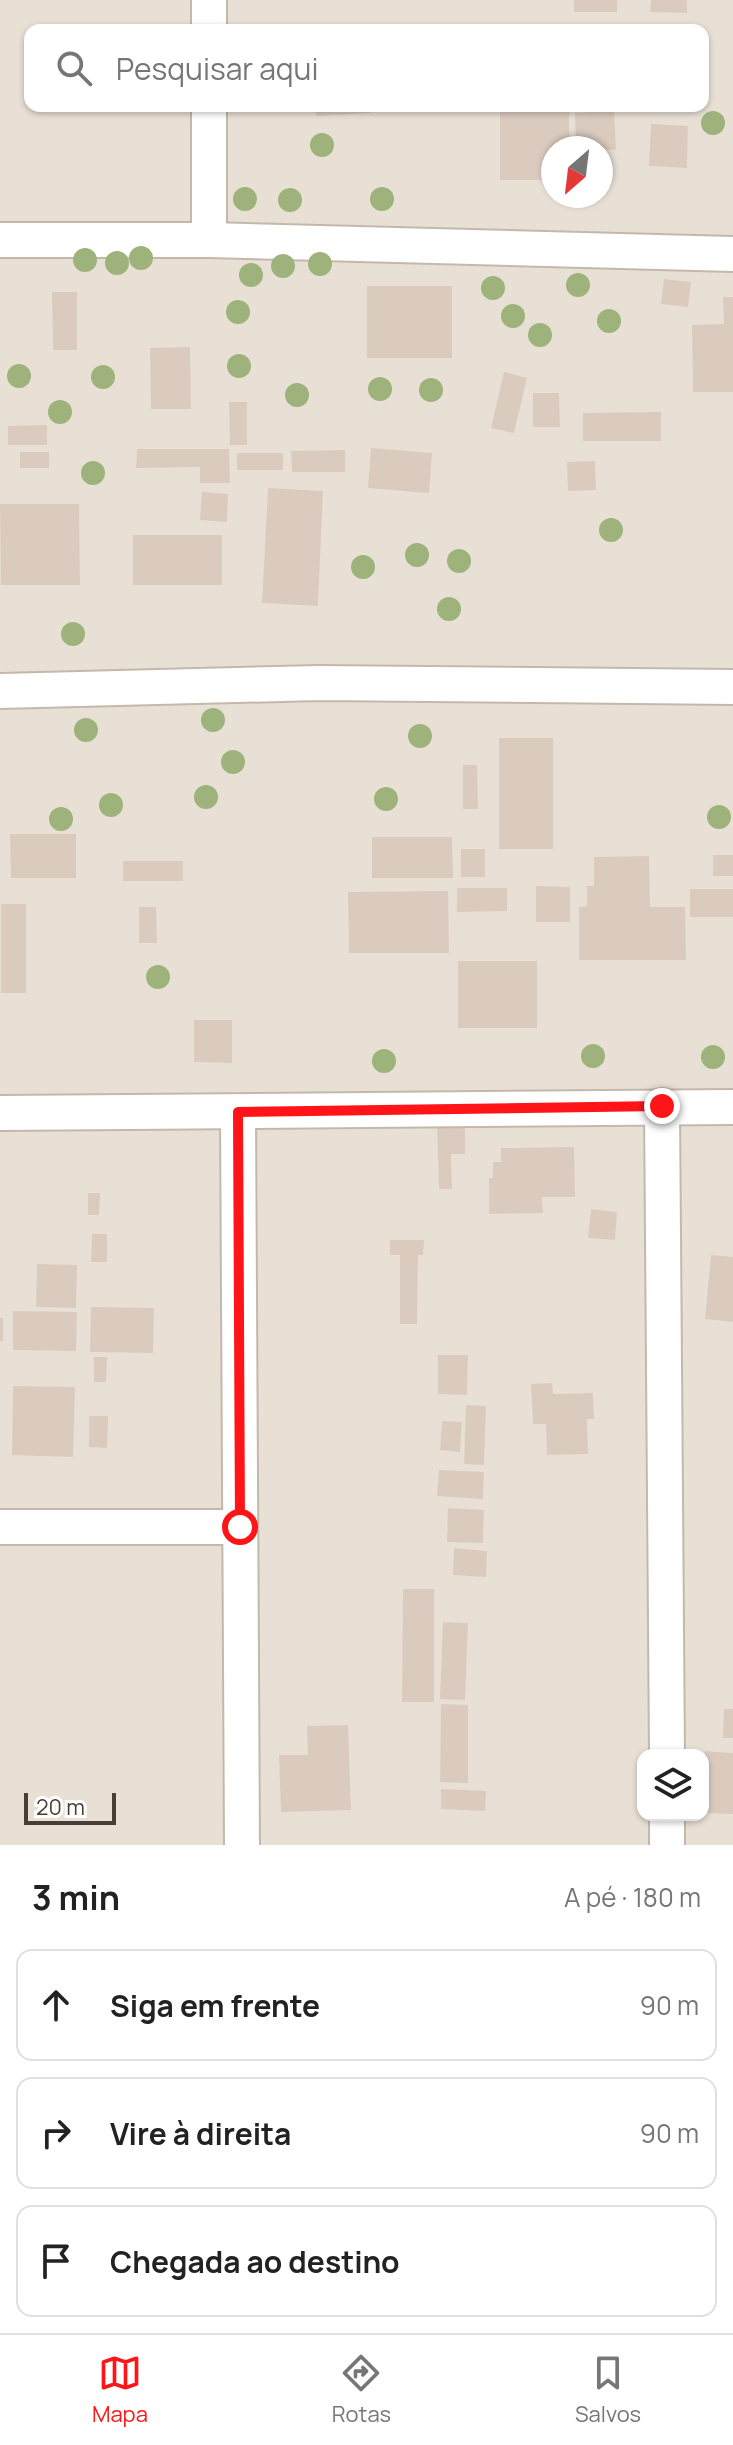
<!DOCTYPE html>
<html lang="pt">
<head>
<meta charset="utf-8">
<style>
  body { margin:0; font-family:Manrope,sans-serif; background:#f6f6f6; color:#222 }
  .controls { position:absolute; right:24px; bottom:24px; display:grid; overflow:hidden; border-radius:16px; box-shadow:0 2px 6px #0004 }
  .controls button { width:72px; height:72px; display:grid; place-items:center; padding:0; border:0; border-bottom:2px solid #e0e0e0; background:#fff; color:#222; font:40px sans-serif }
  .compass { position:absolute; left:541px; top:136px; width:72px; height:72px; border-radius:50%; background:#fff; box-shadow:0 2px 6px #0004; rotate:208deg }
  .scale { position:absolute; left:24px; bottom:20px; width:92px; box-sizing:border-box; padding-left:8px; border:4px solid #493e36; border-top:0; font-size:22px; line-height:28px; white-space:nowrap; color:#493e36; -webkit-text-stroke:6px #fff; paint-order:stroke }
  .stop { position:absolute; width:24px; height:24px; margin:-18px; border:6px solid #ff1517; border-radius:50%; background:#fff }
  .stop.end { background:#ff1517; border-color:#fff; box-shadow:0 2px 8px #0008 }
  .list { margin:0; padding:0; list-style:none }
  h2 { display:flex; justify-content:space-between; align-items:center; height:104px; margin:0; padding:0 32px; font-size:34px }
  h2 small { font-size:26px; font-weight:400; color:#767676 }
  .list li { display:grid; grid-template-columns:52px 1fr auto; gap:24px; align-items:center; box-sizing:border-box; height:112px; margin:0 16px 16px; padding:0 16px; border:2px solid #e0e0e0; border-radius:16px }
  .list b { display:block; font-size:30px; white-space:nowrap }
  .list em { font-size:26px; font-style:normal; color:#767676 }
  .icon { flex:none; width:44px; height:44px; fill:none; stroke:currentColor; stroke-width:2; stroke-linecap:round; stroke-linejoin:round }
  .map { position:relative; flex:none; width:733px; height:1845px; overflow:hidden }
  .search { position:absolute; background:#fff; box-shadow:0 2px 6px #0004; left:24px; right:24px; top:24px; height:88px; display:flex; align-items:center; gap:20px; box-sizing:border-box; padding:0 28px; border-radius:16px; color:#767676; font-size:30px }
  .sheet { height:488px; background:#fff }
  nav { display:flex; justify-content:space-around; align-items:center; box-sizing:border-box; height:112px; border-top:2px solid #e0e0e0; background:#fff; font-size:22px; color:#767676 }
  nav a { display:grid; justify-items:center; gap:4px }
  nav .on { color:#ff1517 }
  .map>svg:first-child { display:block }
  .residential { fill:#e9e0d5; fill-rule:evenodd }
  .building { fill:#dbcbbf }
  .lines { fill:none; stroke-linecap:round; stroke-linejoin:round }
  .minor-casing { stroke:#c4b8ac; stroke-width:38 }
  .minor { stroke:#fff; stroke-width:34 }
  .tree { fill:#9eb27c }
  .route { stroke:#ff1517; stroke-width:10 }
</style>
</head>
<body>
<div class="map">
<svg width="733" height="1845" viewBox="0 0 733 1845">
  <rect width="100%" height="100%" fill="#f5efe8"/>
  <!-- residential -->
  <path class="residential" d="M0,0H733V1845H0ZM30,30H703V106H30ZM553,148H601V196H553ZM643,1755H703V1815H643Z"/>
  <!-- building -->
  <g class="building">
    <rect x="574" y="0" width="43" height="12"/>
    <polygon points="651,0 687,0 687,13 650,12"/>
    <polygon points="315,106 370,106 370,113 316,116"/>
    <polygon points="500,106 569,106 569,148 553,148 553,180 500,180"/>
    <polygon points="614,111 616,150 576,148 575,113"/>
    <polygon points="651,124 688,126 687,168 649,166"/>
    <polygon points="664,279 691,282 688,307 661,304"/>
    <rect x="367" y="286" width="85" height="72"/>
    <polygon points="52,292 77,292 77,350 53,350"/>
    <polygon points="723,297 733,297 733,392 693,392 692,325 724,324"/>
    <polygon points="190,347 191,409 151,409 150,348"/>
    <polygon points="504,372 527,378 514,433 491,428"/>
    <polygon points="533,393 559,393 560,427 533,427"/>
    <polygon points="229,402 247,402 247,445 230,445"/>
    <polygon points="661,412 661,441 583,441 583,413"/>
    <polygon points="47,425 47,445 8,445 8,426"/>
    <polygon points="371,448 432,453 429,493 368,488"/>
    <polygon points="137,449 229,449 230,483 200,483 200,467 136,468"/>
    <polygon points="345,450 345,472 292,472 291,451"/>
    <rect x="20" y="452" width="29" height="16"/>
    <rect x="237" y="453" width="46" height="17"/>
    <polygon points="595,461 596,490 568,491 567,462"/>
    <polygon points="268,488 323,491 318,606 262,603"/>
    <polygon points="202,492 228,494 227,522 200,520"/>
    <polygon points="0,504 79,504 80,585 1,585"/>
    <rect x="133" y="535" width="89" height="50"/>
    <rect x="499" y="738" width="54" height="111"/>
    <polygon points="463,765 477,765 478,809 463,809"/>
    <polygon points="10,834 76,834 76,878 11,878"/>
    <polygon points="372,837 452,837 453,878 372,878"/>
    <rect x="461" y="849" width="24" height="28"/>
    <rect x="713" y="855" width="20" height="21"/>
    <polygon points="649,856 650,907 685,907 686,960 579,960 579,907 587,906 587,886 594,886 594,857"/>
    <rect x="123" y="861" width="60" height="20"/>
    <polygon points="536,886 570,887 570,922 536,922"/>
    <polygon points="457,888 507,888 507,911 457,912"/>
    <rect x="690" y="889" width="43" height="28"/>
    <polygon points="448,891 449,953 349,953 348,892"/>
    <rect x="1" y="904" width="25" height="89"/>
    <polygon points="139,907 156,907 157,943 139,943"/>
    <rect x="458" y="961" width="79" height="67"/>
    <polygon points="194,1020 232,1020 232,1063 194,1062"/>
    <polygon points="465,1123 465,1154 451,1154 452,1189 439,1189 437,1124"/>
    <polygon points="574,1147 575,1197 542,1197 543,1213 489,1214 489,1178 493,1178 493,1162 501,1162 501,1148"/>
    <polygon points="88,1193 100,1193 99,1215 88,1215"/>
    <polygon points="591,1209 617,1212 615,1240 588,1238"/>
    <polygon points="92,1234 107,1234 107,1262 91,1262"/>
    <polygon points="390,1240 424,1240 423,1255 418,1255 417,1324 400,1324 400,1255 390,1255"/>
    <polygon points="711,1255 733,1257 733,1322 705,1319"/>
    <polygon points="37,1264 77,1265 76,1308 36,1307"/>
    <polygon points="91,1307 154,1308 153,1353 90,1352"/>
    <polygon points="13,1311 77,1312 76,1351 13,1350"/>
    <rect x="0" y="1318" width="3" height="23"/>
    <polygon points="438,1355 468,1355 467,1395 438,1394"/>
    <polygon points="94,1357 107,1357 106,1382 94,1382"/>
    <polygon points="552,1383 553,1394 593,1393 594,1419 587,1419 588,1454 547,1455 546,1424 533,1424 531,1384"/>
    <polygon points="13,1386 75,1387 73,1457 12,1455"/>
    <polygon points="466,1405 486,1406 484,1465 464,1464"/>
    <polygon points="89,1416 108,1416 107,1448 89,1447"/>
    <polygon points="442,1421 462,1422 460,1452 440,1450"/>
    <polygon points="439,1470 484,1472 483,1499 437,1496"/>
    <polygon points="448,1508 484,1510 483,1543 447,1542"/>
    <polygon points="454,1548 487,1551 486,1577 453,1575"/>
    <polygon points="403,1589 434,1589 434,1702 402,1702"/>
    <polygon points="443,1622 468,1623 465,1700 440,1699"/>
    <polygon points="441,1704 468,1705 468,1783 440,1782"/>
    <polygon points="724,1709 733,1709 733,1738 723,1738"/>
    <polygon points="348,1725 351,1810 281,1812 279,1755 308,1755 307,1726"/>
    <polygon points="705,1751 733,1753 733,1814 703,1813"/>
    <polygon points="441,1789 486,1791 485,1811 441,1809"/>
  </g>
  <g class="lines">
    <defs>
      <g id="minor">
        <polyline points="209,0 209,30"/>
        <polyline points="209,106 209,240"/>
        <polyline points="0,240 209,240 733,254"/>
        <polyline points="0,691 319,683 733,687"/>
        <polyline points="662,1106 667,1755"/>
        <polyline points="238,1112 242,1845"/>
        <polyline points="0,1113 733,1107"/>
        <polyline points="0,1527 240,1527"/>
        <polyline points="667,1815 667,1845"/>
      </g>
    </defs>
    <!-- minor casing -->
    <use href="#minor" class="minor-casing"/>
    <!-- minor -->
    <use href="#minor" class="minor"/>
  </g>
  <!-- trees -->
  <g class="tree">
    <circle cx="713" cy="123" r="12"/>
    <circle cx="322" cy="145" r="12"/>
    <circle cx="245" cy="199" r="12"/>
    <circle cx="382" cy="199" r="12"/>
    <circle cx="290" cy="200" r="12"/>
    <circle cx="141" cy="258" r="12"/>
    <circle cx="85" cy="260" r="12"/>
    <circle cx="117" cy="263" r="12"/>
    <circle cx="320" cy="264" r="12"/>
    <circle cx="283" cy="266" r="12"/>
    <circle cx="251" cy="275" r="12"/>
    <circle cx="578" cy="285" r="12"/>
    <circle cx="493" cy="288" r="12"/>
    <circle cx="238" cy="312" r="12"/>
    <circle cx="513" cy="316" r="12"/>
    <circle cx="609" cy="321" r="12"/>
    <circle cx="540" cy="335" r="12"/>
    <circle cx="239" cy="366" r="12"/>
    <circle cx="19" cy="376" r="12"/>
    <circle cx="103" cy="377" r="12"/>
    <circle cx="380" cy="389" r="12"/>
    <circle cx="431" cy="390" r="12"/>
    <circle cx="297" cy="395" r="12"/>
    <circle cx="60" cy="412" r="12"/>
    <circle cx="93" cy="473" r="12"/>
    <circle cx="611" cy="530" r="12"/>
    <circle cx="417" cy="555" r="12"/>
    <circle cx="459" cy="561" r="12"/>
    <circle cx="363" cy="567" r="12"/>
    <circle cx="449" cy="609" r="12"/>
    <circle cx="73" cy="634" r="12"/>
    <circle cx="213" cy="720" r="12"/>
    <circle cx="86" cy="730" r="12"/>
    <circle cx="420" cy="736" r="12"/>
    <circle cx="233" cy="762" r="12"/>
    <circle cx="206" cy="797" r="12"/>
    <circle cx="386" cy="799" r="12"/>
    <circle cx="111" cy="805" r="12"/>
    <circle cx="719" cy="817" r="12"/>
    <circle cx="61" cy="819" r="12"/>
    <circle cx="158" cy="977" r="12"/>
    <circle cx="593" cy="1056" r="12"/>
    <circle cx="713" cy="1057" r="12"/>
    <circle cx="384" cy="1061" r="12"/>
  </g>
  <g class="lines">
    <!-- route -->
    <polyline class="route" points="240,1527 238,1112 662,1106"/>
  </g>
</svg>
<div class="controls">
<button><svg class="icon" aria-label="layers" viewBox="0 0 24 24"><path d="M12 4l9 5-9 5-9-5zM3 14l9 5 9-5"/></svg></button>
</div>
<svg class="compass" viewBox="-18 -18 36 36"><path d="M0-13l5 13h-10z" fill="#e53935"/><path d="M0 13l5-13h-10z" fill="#767676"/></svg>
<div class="scale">20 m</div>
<div class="stop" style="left:240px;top:1527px"></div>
<div class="stop end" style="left:662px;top:1106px"></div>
<div class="search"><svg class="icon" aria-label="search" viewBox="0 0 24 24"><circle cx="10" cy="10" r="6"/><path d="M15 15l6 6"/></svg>Pesquisar aqui</div>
</div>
<section class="sheet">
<h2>3 min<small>A pé · 180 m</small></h2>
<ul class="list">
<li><svg class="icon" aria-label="ahead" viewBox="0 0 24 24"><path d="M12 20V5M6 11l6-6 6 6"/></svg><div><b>Siga em frente</b></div><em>90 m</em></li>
<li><svg class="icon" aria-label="right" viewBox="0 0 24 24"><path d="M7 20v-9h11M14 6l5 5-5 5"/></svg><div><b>Vire à direita</b></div><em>90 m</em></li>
<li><svg class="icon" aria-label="arrive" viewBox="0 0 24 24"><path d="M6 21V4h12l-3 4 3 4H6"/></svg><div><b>Chegada ao destino</b></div></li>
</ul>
</section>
<nav>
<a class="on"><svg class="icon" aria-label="map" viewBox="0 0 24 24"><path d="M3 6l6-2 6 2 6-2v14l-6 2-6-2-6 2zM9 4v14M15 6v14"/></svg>Mapa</a>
<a><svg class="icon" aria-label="directions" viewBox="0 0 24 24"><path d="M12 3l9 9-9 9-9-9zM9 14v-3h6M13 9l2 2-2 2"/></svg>Rotas</a>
<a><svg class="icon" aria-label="saved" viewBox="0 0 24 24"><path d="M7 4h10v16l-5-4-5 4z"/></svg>Salvos</a>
</nav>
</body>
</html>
